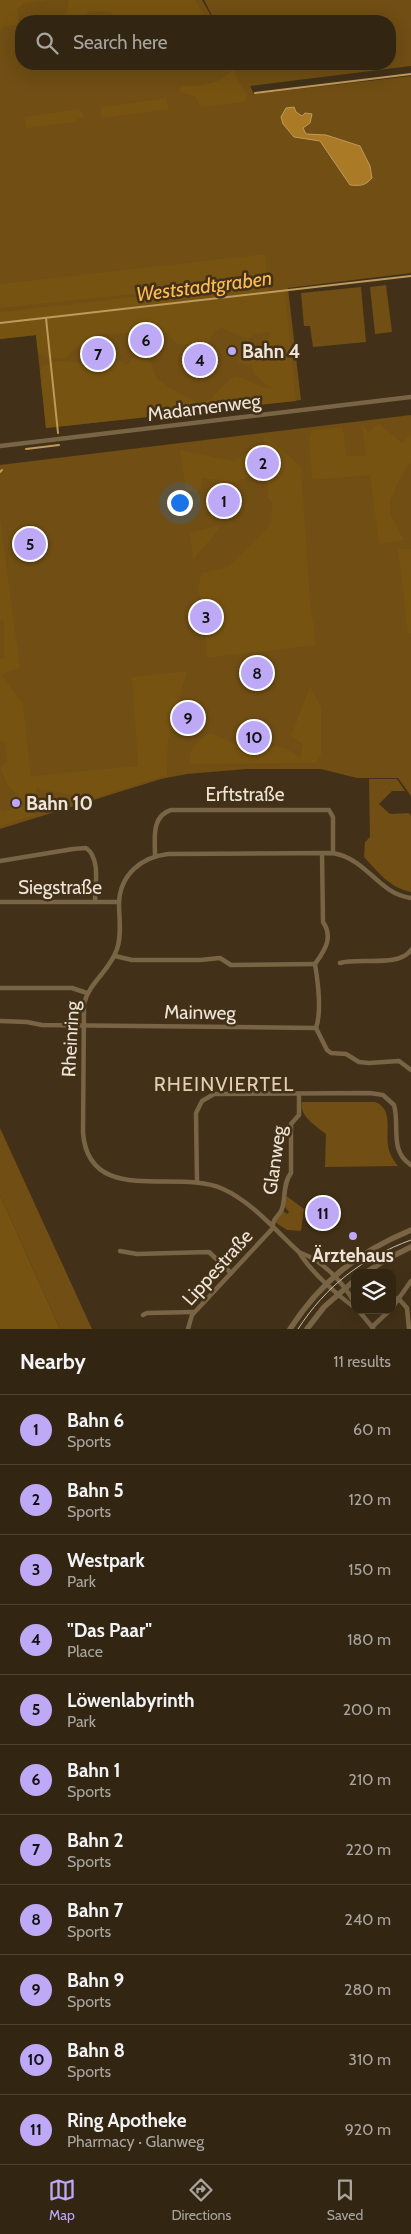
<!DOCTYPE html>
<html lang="en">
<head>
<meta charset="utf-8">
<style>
  body { margin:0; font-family:Cabin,sans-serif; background:#3d3120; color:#f1f3f6 }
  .controls { position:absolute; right:15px; bottom:15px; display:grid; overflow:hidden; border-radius:10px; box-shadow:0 5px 20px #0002 }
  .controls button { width:45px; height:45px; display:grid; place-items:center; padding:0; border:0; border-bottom:1px solid #4d4232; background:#322512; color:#f1f3f6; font:25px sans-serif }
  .you { position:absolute; left:179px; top:502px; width:18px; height:18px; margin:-12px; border:4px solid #fff; border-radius:50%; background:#1a73e8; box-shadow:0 0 0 8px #1a73e833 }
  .badge { display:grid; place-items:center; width:32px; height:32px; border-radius:50%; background:#bda9f5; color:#111; font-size:16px; font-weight:700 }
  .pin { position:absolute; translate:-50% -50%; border:2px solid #fff; box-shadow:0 1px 5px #0006 }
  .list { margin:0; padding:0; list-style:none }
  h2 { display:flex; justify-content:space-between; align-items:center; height:65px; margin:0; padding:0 20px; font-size:21px }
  h2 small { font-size:16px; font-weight:400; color:#a8a59f }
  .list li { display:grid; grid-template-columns:32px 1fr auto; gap:15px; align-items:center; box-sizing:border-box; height:70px; padding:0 20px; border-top:1px solid #4d4232 }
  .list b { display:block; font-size:19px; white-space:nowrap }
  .list p { margin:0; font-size:16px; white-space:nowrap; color:#a8a59f }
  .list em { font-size:16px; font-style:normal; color:#a8a59f }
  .icon { flex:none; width:28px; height:28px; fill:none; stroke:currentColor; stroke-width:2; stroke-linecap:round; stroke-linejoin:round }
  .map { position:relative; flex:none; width:411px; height:1329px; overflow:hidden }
  .search { position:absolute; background:#322512; box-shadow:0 5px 20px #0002; left:15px; right:15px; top:15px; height:55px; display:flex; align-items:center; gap:12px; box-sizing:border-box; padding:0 18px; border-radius:20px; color:#a8a59f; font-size:19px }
  .sheet { height:835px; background:#322512 }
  nav { display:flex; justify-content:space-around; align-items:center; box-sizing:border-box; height:70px; border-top:1px solid #4d4232; background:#322512; font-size:14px; color:#a8a59f }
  nav a { display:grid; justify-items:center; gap:2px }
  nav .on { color:#bda9f5 }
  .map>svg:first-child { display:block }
  .green { fill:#704e14 }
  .forest { fill:#775311 }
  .water { fill:#ab7a27; stroke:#bf9a5c }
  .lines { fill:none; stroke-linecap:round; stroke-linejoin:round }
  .stream { stroke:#bf9a5c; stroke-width:2 }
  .minor { stroke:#796446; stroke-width:4.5 }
  .tertiary { stroke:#796446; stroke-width:5.5 }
  .tram { stroke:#cabeae; stroke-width:1 }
  .poi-dot { fill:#bda9f5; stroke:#423118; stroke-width:2 }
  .labels { text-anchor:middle; stroke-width:5; stroke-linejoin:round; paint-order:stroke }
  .poi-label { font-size:19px; font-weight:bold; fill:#efe4d6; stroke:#423118; text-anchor:start }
  .street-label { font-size:19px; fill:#efe4d6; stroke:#423118 }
  .water-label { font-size:20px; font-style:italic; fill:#ffbc51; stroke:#423118 }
  .neighbourhood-label { font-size:20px; letter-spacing:1px; fill:#e3ceb1; stroke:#423118 }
</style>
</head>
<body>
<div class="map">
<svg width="411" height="1329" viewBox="0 0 411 1329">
  <rect width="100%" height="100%" fill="#423118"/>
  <!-- green -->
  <g class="green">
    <polygon points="0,0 202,0 214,21 21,21 21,64 390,64 390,21 215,21 204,0 411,0 411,66 250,86 254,94 411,76 411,273 288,288 301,400 46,428 36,335 0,339"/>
    <polygon points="386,285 392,332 375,334 370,287"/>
    <polygon points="361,287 366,342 313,347 310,326 304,326 301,293"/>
    <polygon points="411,415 411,796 398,778 357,778 321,769 247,769 187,774 161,779 0,829 0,465"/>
    <path d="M369,779H397L405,791H392L379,804L390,814L409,813L411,816V892C390,888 378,872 364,857L365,842L370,837Z"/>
    <path d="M302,1102H375C393,1108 386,1130 388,1145C389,1153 393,1160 398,1166L325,1167L326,1134C316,1126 299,1116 302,1102Z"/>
    <polygon points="0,1128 92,1329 60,1329 0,1195"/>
    <polygon points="285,1195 304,1209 301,1231 287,1230 273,1221 283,1211 287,1214 289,1212 285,1207"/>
  </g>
  <!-- forest -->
  <g class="forest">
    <polygon points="0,0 48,0 24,3 18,9 18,25 5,26 0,32"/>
    <polygon points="69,0 195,0 207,21 115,21 115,16 110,12 89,11 86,15 93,21 59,21 67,13"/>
    <path d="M233,70L244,91L247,93L245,102L200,107L195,96L178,92L182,85C203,88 216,84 233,70Z"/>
    <polygon points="166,98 169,109 103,118 100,114 102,107"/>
    <polygon points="79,109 84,115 75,122 26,128 24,117"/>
    <polygon points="265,254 267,280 0,308 0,284"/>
    <path d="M268,282L269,293L285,292L296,401L46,428L40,370C51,357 71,361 86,364L94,357L119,360L127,365L132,358L149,360L157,378L170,388L196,402L210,400L219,389L234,376L245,379L264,388H272C263,381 251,377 252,364L246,365L238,362L239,356L251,353L267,342L270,331L254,335L248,339L221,328L215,331L205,348L195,345L177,344L169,335L159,328L137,333L102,334C93,345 89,342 78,347C74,349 72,353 69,355C60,362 46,358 38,353L36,335L0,339V312Z"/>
    <polygon points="362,424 368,432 379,424 402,443 411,434 411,462 400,478 390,501 391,515 404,540 379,544 370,475 312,480 309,440 312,430 343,427 346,456 366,456"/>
    <polygon points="264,437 267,437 301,467 310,600 316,645 207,658 204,609 198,590 201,573 228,567 271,524 272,502 268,498"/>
    <polygon points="180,450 234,461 252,450 260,462 261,472 235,482 202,478 201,487 197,492 186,492"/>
    <polygon points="0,518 20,668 2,674 23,704 31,776 138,766 132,677 187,671 168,741 167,775 91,799 36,788 35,815 0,826 0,809 4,812 26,803 7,785 1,768 7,760 5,744 0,740 0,659 4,658 4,620 0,619"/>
    <polygon points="222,525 193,560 190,532"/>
    <polygon points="398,549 411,549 411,633 408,634"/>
    <path d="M310,686L321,707V755L315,763L191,764C187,747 198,741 211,733L243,748L275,746L287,749L300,758L303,745L291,736Z"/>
    <polygon points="0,1195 60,1329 0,1329"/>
  </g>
  <!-- water -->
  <path class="water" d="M294,107L296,112L302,116L305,113L312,114L310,123L303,128L306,134L326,135L360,146L370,166L372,178C365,186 360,186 350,185L320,141L294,137L283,124L281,117L286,108Z"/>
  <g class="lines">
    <!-- stream -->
    <g class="stream">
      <polyline points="255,93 411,74"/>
      <polyline points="46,318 58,433"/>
      <polyline points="0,323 411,276"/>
      <polyline points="26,449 59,445"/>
      <polyline points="0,472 2,470"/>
    </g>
    <!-- minor -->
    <g class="minor">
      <polyline points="0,446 411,397"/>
      <path d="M155,856C155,839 151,816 171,810H329L333,817V853"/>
      <path d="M0,861L73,849L86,848C101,858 95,887 95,902"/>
      <polyline points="0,902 119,902"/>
      <polyline points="115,956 132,960 200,960 220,958 231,965 315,964"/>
      <path d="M340,963C360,957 398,968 411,950"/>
      <polyline points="0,988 72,988 87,993"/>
      <polyline points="0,1021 27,1022 42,1025 316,1028"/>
      <path d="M316,1028C322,1011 318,982 315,964C324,951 334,938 323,922L322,853"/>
      <polyline points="316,1028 327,1050 331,1053 346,1054 359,1062 369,1063 399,1061 411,1070"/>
      <path d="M197,1181L196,1113L202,1101L214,1094L370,1093L383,1095L394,1105C400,1126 389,1151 411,1165"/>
      <polyline points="120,1251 137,1254 209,1252 231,1273"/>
      <path d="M301,1253C323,1261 344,1283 355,1304"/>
      <polyline points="398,1298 407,1308 409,1329"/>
      <path d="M355,1308C336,1294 311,1272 299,1252C276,1231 252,1202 223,1189C177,1168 89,1207 83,1133L84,1004C89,982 110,971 117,949C122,935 119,918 119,903C120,875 141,857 168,854L333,853C369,860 377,893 411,898"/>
      <polyline points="392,1308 411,1281"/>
      <polyline points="358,1310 373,1328"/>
      <polyline points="143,1315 147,1313 194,1312"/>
      <polyline points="372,1327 390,1310"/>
      <path d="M188,1329L192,1315L273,1228C272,1219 277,1218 281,1211C286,1203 282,1184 291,1173V1124L299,1115V1094"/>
    </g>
    <!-- tertiary -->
    <g class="tertiary">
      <polyline points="365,1273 387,1259 411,1247"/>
      <path d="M290,1329C321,1281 358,1252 411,1230"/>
      <polyline points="307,1329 324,1307 355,1280"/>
    </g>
    <!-- tram -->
    <path class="tram" d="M298,1329C326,1286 362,1258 411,1240"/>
  </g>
  <!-- markers -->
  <g class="poi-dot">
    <circle cx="232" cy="351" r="5"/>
    <circle cx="16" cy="803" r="5"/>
    <circle cx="353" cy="1236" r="5"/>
  </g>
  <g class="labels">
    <!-- poi labels -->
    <g class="poi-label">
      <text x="242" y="358">Bahn 4</text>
      <text x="26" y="810">Bahn 10</text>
      <text x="353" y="1262" text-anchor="middle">Ärztehaus</text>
    </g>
    <!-- street labels -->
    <g class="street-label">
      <text transform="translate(204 407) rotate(-7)" y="7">Madamenweg</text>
      <text x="245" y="801">Erftstraße</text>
      <text x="60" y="894">Siegstraße</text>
      <text transform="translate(200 1012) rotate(1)" y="7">Mainweg</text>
      <text transform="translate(70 1039) rotate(-87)" y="7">Rheinring</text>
      <text transform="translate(274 1160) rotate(-82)" y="7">Glanweg</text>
      <text transform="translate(217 1267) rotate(-48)" y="7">Lippestraße</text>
    </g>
    <!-- water labels -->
    <g class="water-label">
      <text transform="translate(204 286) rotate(-7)" y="7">Weststadtgraben</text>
    </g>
    <!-- neighbourhood labels -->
    <g class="neighbourhood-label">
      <text x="224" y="1091">RHEINVIERTEL</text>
    </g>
  </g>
</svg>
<div class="controls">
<button><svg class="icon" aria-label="layers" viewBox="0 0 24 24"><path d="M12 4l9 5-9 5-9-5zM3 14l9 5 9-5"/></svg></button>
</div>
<div class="you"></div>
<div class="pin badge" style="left:224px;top:501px">1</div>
<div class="pin badge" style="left:263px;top:463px">2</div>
<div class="pin badge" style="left:206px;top:617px">3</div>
<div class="pin badge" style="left:200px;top:360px">4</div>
<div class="pin badge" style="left:30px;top:544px">5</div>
<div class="pin badge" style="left:146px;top:340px">6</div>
<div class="pin badge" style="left:98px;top:354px">7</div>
<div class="pin badge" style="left:257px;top:673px">8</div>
<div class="pin badge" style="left:188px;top:718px">9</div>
<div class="pin badge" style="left:254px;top:737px">10</div>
<div class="pin badge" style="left:323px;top:1213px">11</div>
<div class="search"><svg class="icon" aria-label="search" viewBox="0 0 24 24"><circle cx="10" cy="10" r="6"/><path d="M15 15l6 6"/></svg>Search here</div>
</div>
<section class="sheet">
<h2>Nearby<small>11 results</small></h2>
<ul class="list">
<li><span class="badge">1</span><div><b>Bahn 6</b><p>Sports</p></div><em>60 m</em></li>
<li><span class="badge">2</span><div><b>Bahn 5</b><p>Sports</p></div><em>120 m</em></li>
<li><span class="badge">3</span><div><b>Westpark</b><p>Park</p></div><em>150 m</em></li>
<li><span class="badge">4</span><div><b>&quot;Das Paar&quot;</b><p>Place</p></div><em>180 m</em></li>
<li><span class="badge">5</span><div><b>Löwenlabyrinth</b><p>Park</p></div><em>200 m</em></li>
<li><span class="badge">6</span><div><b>Bahn 1</b><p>Sports</p></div><em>210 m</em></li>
<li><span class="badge">7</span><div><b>Bahn 2</b><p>Sports</p></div><em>220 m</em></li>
<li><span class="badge">8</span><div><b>Bahn 7</b><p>Sports</p></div><em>240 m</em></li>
<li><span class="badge">9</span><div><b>Bahn 9</b><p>Sports</p></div><em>280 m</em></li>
<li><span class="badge">10</span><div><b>Bahn 8</b><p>Sports</p></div><em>310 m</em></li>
<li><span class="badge">11</span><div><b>Ring Apotheke</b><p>Pharmacy · Glanweg</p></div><em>920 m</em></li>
</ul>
</section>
<nav>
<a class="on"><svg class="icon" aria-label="map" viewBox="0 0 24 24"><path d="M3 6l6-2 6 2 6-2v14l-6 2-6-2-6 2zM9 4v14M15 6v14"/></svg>Map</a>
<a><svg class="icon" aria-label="directions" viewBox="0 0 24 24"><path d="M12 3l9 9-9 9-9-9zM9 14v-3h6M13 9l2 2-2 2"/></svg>Directions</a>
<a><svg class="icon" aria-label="saved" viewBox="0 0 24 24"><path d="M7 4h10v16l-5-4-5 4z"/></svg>Saved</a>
</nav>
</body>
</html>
